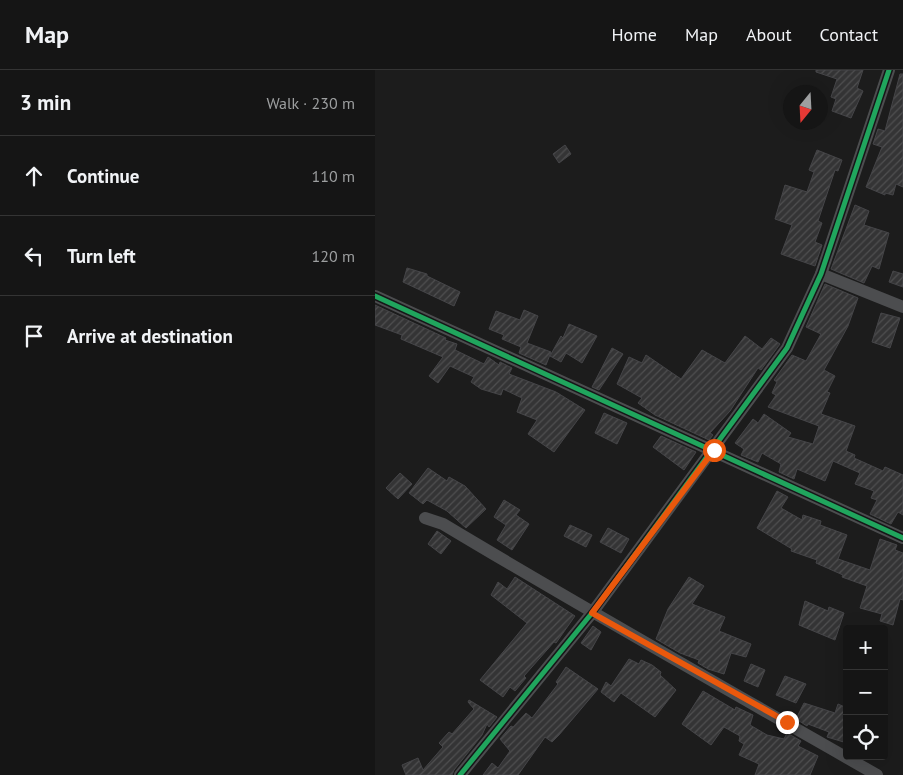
<!DOCTYPE html>
<html lang="en">
<head>
<meta charset="utf-8">
<style>
  body { margin:0; font-family:"PT Sans",sans-serif; background:#222; color:#f1f3f6 }
  .controls { position:absolute; right:15px; bottom:15px; display:grid; overflow:hidden; border-radius:5px; box-shadow:0 5px 20px #0002 }
  .controls button { width:45px; height:45px; display:grid; place-items:center; padding:0; border:0; border-bottom:1px solid #343434; background:#151515; color:#f1f3f6; font:25px sans-serif }
  .compass { position:absolute; left:408px; top:15px; width:45px; height:45px; border-radius:50%; background:#151515; box-shadow:0 5px 20px #0002; rotate:198deg }
  .stop { position:absolute; width:15px; height:15px; margin:-11px; border:4px solid #ea580c; border-radius:50%; background:#fff }
  .stop.end { background:#ea580c; border-color:#fff; box-shadow:0 1px 5px #0008 }
  .list { margin:0; padding:0; list-style:none }
  h2 { display:flex; justify-content:space-between; align-items:center; height:65px; margin:0; padding:0 20px; font-size:21px }
  h2 small { font-size:16px; font-weight:400; color:#9d9fa0 }
  .list li { display:grid; grid-template-columns:32px 1fr auto; gap:15px; align-items:center; box-sizing:border-box; height:80px; padding:0 20px; border-top:1px solid #343434 }
  .list b { display:block; font-size:19px; white-space:nowrap }
  .list em { font-size:16px; font-style:normal; color:#9d9fa0 }
  .icon { flex:none; width:28px; height:28px; fill:none; stroke:currentColor; stroke-width:2; stroke-linecap:round; stroke-linejoin:round }
  .map { position:relative; flex:none; width:528px; height:705px; overflow:hidden }
  header { display:flex; align-items:center; gap:30px; box-sizing:border-box; height:70px; padding:0 25px; background:#151515; border-bottom:1px solid #343434 }
  header strong { font-size:24px }
  nav { display:flex; gap:28px; margin-inline-start:auto; font-size:18px }
  main { display:flex }
  aside { flex:1; background:#151515 }
  .map>svg:first-child { display:block }
  .building { fill:url(#building-hatch); stroke:#454548 }
  .lines { fill:none; stroke-linecap:round; stroke-linejoin:round }
  .minor { stroke:#4c4d4f; stroke-width:12 }
  .cycleway-casing { stroke:#161618; stroke-width:8 }
  .cycleway { stroke:#20a55d; stroke-width:5 }
  .route { stroke:#ea580c; stroke-width:6 }
</style>
</head>
<body>
<header>
<strong>Map</strong>
<nav><a>Home</a><a>Map</a><a>About</a><a>Contact</a></nav>
</header>
<main>
<aside>
<h2>3 min<small>Walk · 230 m</small></h2>
<ul class="list">
<li><svg class="icon" aria-label="ahead" viewBox="0 0 24 24"><path d="M12 20V5M6 11l6-6 6 6"/></svg><div><b>Continue</b></div><em>110 m</em></li>
<li><svg class="icon" aria-label="left" viewBox="0 0 24 24"><path d="M17 20v-9H6M10 6l-5 5 5 5"/></svg><div><b>Turn left</b></div><em>120 m</em></li>
<li><svg class="icon" aria-label="arrive" viewBox="0 0 24 24"><path d="M6 21V4h12l-3 4 3 4H6"/></svg><div><b>Arrive at destination</b></div></li>
</ul>
</aside>
<div class="map">
<svg width="528" height="705" viewBox="0 0 528 705">
  <defs>
    <pattern id="building-hatch" width="6" height="6" patternUnits="userSpaceOnUse" patternTransform="scale(1.25)"><rect width="6" height="6" fill="#343435"/><path d="M-1 1l2-2M0 6l6-6M5 7l2-2" fill="none" stroke="#4f4f50"/></pattern>
  </defs>
  <rect width="100%" height="100%" fill="#1c1c1c"/>
  <!-- building -->
  <g class="building">
    <polygon points="441,0 488,0 482,18 488,21 476,48 457,41 461,29 456,27 462,9 441,2"/>
    <polygon points="525,4 528,4 528,117 521,114 518,125 510,123 510,125 491,117 507,77 498,74 503,59 510,61"/>
    <polygon points="190,75 196,84 184,93 178,84"/>
    <polygon points="442,80 467,90 463,101 460,100 443,151 447,153 440,172 447,175 440,196 406,184 417,155 400,149 410,115 432,122 439,102 434,100"/>
    <polygon points="480,135 494,141 489,155 514,163 504,199 497,196 489,213 456,199"/>
    <polygon points="32,198 52,204 52,206 85,222 79,236 28,212"/>
    <polygon points="518,201 528,204 528,217 514,212"/>
    <polygon points="450,214 483,228 473,256 449,300 460,306 452,322 455,323 446,344 480,356 471,381 480,385 479,388 508,401 510,397 528,405 528,445 523,442 516,454 495,444 502,430 496,428 499,421 480,414 485,403 458,391 450,411 422,399 419,409 404,402 406,394 387,383 383,392 366,385 369,379 360,373 378,349 383,353 389,344 416,363 413,367 438,374 444,356 393,337 401,325 397,323 402,312 399,310 417,285 431,291 446,264 431,257"/>
    <polygon points="0,235 71,268 70,270 82,274 80,280 109,294 113,287 124,295 125,292 137,298 134,304 181,322 210,340 179,382 153,364 162,350 142,342 147,328 128,319 126,325 106,319 96,312 99,307 75,296 63,313 54,306 68,287 26,269 27,265 0,255"/>
    <polygon points="149,240 163,246 152,273 176,282 171,295 144,283 146,277 127,269 129,265 114,259 121,241 145,250"/>
    <polygon points="506,243 525,248 515,278 497,272"/>
    <polygon points="194,254 222,266 207,293 191,283 186,292 175,286 186,266 188,268"/>
    <polygon points="370,266 387,279 396,268 405,274 386,300 383,298 355,341 335,363 338,365 334,370 280,345 263,333 267,328 242,314 254,287 267,293 271,285 306,309 327,280 350,293"/>
    <polygon points="237,278 248,284 224,320 217,317"/>
    <polygon points="229,343 252,353 242,374 220,363"/>
    <polygon points="286,366 321,382 309,400 278,377"/>
    <polygon points="53,398 72,411 74,407 90,416 111,439 91,458 72,441 52,430 48,434 34,423"/>
    <polygon points="25,403 37,414 23,429 11,418"/>
    <polygon points="402,421 413,427 406,438 427,450 428,445 446,451 445,455 472,465 463,489 495,500 505,469 522,475 520,480 528,483 528,530 525,529 518,555 505,551 507,544 485,538 492,516 467,507 468,505 441,493 442,490 416,481 417,479 382,458"/>
    <polygon points="129,430 145,440 141,445 154,454 137,480 122,470 131,455 119,447"/>
    <polygon points="195,455 217,465 211,477 189,466"/>
    <polygon points="233,458 254,469 246,483 225,472"/>
    <polygon points="62,461 76,471 66,484 53,474"/>
    <polygon points="140,507 200,546 181,573 179,572 149,606 151,608 140,621 135,617 128,627 105,610 152,553 116,525 123,512 132,519"/>
    <polygon points="314,507 329,516 317,534 350,547 344,561 376,574 371,587 356,583 349,604 333,599 323,593 324,590 305,583 281,569 293,539"/>
    <polygon points="430,531 453,541 454,537 469,543 460,570 424,555"/>
    <polygon points="218,556 226,562 216,580 206,573"/>
    <polygon points="254,589 264,594 266,590 277,595 286,602 285,605 301,620 280,647 246,623 239,632 226,622 231,612 236,616"/>
    <polygon points="376,594 390,600 383,617 369,611"/>
    <polygon points="191,597 223,619 184,665 177,672 170,667 143,705 108,705 117,693 123,698 135,681 125,669 136,656 138,657 151,643 157,648 183,614 181,612"/>
    <polygon points="410,606 431,614 421,633 401,625"/>
    <polygon points="328,621 360,640 361,637 378,645 375,655 392,665 409,669 412,663 426,671 423,676 443,686 435,705 380,705 384,694 364,685 369,674 364,671 365,666 349,657 336,675 307,654"/>
    <polygon points="94,630 122,647 114,657 112,654 107,665 79,700 77,705 31,705 27,695 43,688 48,700 68,677 64,673 74,662 77,664 99,639 93,632"/>
    <polygon points="429,633 460,643 463,634 472,638 472,673 452,667 454,662 433,654 432,656 421,649"/>
  </g>
  <g class="lines">
    <!-- minor -->
    <g class="minor">
      <polyline points="446,204 528,237"/>
      <polyline points="0,226 528,468"/>
      <path d="M50,448L68,454C211,540 357,622 502,705"/>
      <polyline points="85,705 217,543 412,278 446,204 514,0"/>
    </g>
    <defs>
      <g id="cycleway">
        <polyline points="0,226 528,468"/>
        <polyline points="85,705 217,543 412,278 446,204 514,0"/>
      </g>
    </defs>
    <!-- cycleway casing -->
    <use href="#cycleway" class="cycleway-casing"/>
    <!-- cycleway -->
    <use href="#cycleway" class="cycleway"/>
  </g>
  <g class="lines">
    <!-- route -->
    <polyline class="route" points="339,380 217,543 412,652"/>
  </g>
</svg>
<div class="controls">
<button>+</button>
<button>−</button>
<button><svg class="icon" aria-label="locate" viewBox="0 0 24 24"><circle cx="12" cy="12" r="6"/><path d="M12 2v4M12 18v4M2 12h4M18 12h4"/></svg></button>
</div>
<svg class="compass" viewBox="-18 -18 36 36"><path d="M0-13l5 13h-10z" fill="#e53935"/><path d="M0 13l5-13h-10z" fill="#9d9fa0"/></svg>
<div class="stop" style="left:339px;top:380px"></div>
<div class="stop end" style="left:412px;top:652px"></div>
</div>
</main>
</body>
</html>
